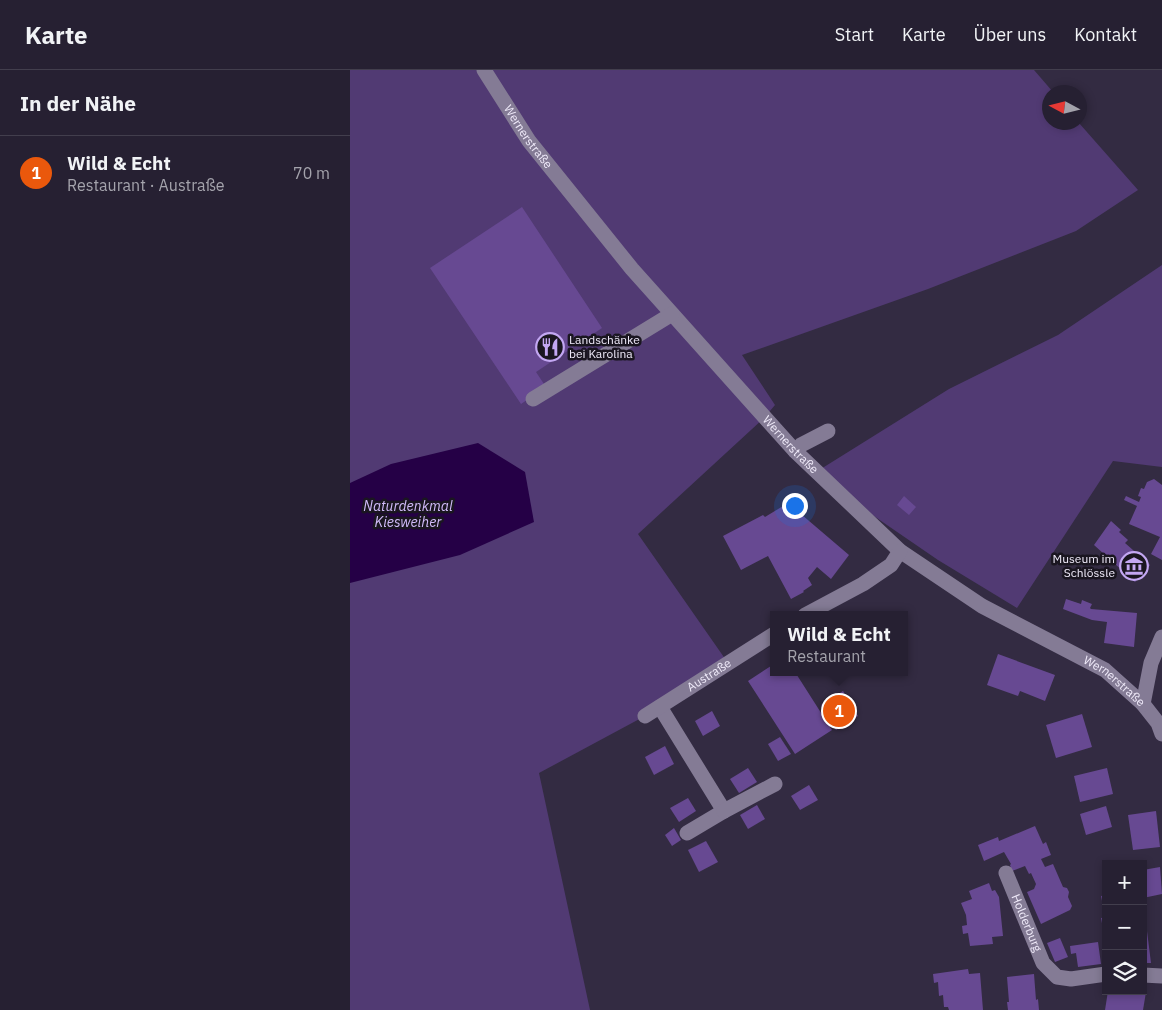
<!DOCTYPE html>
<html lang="de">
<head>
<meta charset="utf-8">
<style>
  body { margin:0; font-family:"IBM Plex Sans",sans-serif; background:#322d3e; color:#f1f3f6 }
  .controls { position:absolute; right:15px; bottom:15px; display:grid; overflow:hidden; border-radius:0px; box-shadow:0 2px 8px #0003 }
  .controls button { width:45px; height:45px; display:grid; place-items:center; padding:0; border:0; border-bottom:1px solid #423e4d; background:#262032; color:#f1f3f6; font:25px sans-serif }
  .compass { position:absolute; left:692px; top:15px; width:45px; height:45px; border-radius:50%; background:#262032; box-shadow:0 2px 8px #0003; rotate:277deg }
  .you { position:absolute; left:444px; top:435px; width:18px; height:18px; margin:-12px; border:4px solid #fff; border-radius:50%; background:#1a73e8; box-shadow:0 0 0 8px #1a73e833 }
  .badge { display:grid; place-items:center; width:32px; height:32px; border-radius:50%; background:#ea580c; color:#fff; font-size:16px; font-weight:700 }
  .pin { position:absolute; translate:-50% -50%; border:2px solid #fff; box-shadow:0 1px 5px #0006 }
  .popup { position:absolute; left:420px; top:541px; width:138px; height:65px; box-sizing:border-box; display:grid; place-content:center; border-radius:0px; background:#262032; filter:drop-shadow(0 1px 4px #0005); font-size:16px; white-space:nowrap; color:#a4a3ac }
  .popup b { font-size:19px; color:#f1f3f6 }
  .popup::after { content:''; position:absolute; left:50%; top:100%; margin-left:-10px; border:10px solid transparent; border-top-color:#262032 }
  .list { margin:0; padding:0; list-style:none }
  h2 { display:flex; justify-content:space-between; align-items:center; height:65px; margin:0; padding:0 20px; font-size:21px }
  h2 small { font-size:16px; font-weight:400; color:#a4a3ac }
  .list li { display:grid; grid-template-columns:32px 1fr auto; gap:15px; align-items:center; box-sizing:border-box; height:75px; padding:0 20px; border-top:1px solid #423e4d }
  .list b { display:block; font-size:19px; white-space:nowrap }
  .list p { margin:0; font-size:16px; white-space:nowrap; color:#a4a3ac }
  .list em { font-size:16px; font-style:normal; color:#a4a3ac }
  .icon { flex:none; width:28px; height:28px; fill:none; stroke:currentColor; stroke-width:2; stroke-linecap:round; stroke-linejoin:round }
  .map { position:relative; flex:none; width:812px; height:940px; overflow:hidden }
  header { display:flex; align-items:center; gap:30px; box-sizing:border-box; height:70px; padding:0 25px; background:#262032; border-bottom:1px solid #423e4d }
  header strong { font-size:24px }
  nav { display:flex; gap:28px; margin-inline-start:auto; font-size:18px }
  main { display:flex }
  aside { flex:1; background:#262032 }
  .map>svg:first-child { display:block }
  .green { fill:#513a73 }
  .water { fill:#250046 }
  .building { fill:#674992 }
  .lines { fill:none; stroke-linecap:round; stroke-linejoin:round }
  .minor { stroke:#847b95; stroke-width:15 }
  .labels { text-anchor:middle; stroke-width:5; stroke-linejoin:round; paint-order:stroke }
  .street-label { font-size:12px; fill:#f0ebfa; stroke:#1a1620 }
  .poi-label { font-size:12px; fill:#f0ebfa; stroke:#1a1620; text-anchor:start }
  .water-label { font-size:14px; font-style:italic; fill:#d1bbf9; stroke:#1a1620 }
</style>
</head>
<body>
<header>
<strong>Karte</strong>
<nav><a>Start</a><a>Karte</a><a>Über uns</a><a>Kontakt</a></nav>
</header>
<main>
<aside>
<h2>In der Nähe<small></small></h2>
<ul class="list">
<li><span class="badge">1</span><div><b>Wild &amp; Echt</b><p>Restaurant · Austraße</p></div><em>70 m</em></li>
</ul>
</aside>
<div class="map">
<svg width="812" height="940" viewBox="0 0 812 940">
  <rect width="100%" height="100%" fill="#332b42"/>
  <!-- green -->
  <g class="green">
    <polygon points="0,0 684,0 703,22 700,22 700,52 729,53 788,120 726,161 578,219 392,285 425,335 414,348 288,464 378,593 295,646 189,703 240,940 0,940"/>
    <polygon points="812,195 812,397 763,391 667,538 588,490 483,418 466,402 599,319 708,265"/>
  </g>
  <!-- water -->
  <polygon class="water" points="128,373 175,402 184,452 110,485 0,513 0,413 41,394"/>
  <!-- building -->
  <g class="building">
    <polygon points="172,137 252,258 186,302 196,317 171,334 80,198"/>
    <polygon points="804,409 812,415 812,490 801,484 810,467 779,454 787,436 774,430 776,426 789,432 791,427 788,426 791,418 794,419 797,412"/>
    <polygon points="554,426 566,437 559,445 547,435"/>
    <polygon points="438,433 499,485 481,509 467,497 458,508 462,515 453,521 454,522 441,529 418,486 391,500 373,466 413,445 415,447"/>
    <polygon points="761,451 771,460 769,462 778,470 775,473 800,495 785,512 744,475"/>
    <polygon points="716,529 731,534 732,530 742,534 740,538 741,539 787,543 784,577 754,573 757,552 742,550 713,539"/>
    <polygon points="648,584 705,605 695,631 670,621 668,626 637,615"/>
    <polygon points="424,594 424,602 445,602 482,660 445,684 398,611"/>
    <polygon points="493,621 508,646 486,660 471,635"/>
    <polygon points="362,641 370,656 353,666 345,651"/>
    <polygon points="732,644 742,677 706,688 696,655"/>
    <polygon points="430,667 441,684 428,691 418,674"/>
    <polygon points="315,676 324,694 304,705 295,687"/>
    <polygon points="398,698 407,712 389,723 380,709"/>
    <polygon points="757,698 763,724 730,732 724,706"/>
    <polygon points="459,715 468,730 450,740 441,726"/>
    <polygon points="338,728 346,741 329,752 320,738"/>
    <polygon points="407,735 415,749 398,759 390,745"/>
    <polygon points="756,736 762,757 736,765 730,744"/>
    <polygon points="806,741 810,777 783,780 778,745"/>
    <polygon points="685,756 693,774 696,772 701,785 691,789 695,797 703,794 713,817 717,818 719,822 718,827 722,836 720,840 691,854 677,822 684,819 686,814 681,803 679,804 675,796 662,801 660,795 661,794 654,782 634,791 628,775 648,767 649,771"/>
    <polygon points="324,758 331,770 322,776 315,765"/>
    <polygon points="356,771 368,792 349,802 338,780"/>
    <polygon points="810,797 812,824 793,828 793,800"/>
    <polygon points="639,813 642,821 645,820 649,827 653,866 642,867 643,874 620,876 618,863 613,864 612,856 617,855 616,845 611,833 622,829 619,821"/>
    <polygon points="756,825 756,846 755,846 751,826"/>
    <polygon points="756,847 756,858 753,859 751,848"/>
    <polygon points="797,861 801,893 793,893 793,862"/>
    <polygon points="710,868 718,887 705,892 697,873"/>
    <polygon points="748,872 751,894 728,897 726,883 721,884 720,876"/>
    <polygon points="618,899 619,904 630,903 633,940 599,940 598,937 594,937 593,925 589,926 588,912 584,913 583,904"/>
    <polygon points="684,904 686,930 688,929 689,940 658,940 657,932 659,932 657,907"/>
    <polygon points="758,921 796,922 793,940 755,940"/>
  </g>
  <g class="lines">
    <!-- minor -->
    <g class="minor">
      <path id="s1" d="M134,0L179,71L282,199L445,381L550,481L632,536L755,600L793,634L808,653L812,664"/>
      <polyline points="183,329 322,244"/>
      <polyline points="445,381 451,375 478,361"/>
      <polyline points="455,545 513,514 541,495 550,481"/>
      <polyline points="793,634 801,593 812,567"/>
      <polyline points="310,637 374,741 337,763"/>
      <path id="s2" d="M295,646L424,564"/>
      <polyline points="374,741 425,714"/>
      <path id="s3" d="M656,803L693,893L707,907L721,909L756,904"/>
      <polyline points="793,905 812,906"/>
    </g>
  </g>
  <!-- icons -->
  <defs>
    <symbol id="restaurant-ring" viewBox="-11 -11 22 22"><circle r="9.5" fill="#1a1620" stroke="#c3a7f2" stroke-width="1.5"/><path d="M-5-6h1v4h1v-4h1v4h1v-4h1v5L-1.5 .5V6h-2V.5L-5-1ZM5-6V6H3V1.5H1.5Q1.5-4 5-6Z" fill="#c3a7f2"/></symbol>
    <symbol id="museum-ring" viewBox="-11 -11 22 22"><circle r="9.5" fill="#1a1620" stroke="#c3a7f2" stroke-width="1.5"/><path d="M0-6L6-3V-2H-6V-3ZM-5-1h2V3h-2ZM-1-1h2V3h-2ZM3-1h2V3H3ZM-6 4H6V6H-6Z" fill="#c3a7f2"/></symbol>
  </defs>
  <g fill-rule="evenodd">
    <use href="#restaurant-ring" x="184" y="261" width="32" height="32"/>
    <use href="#museum-ring" x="768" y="480" width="32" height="32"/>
  </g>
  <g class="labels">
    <!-- street labels -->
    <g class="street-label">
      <text dy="4" stroke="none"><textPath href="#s1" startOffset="80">Wernerstraße</textPath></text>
      <text dy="4" stroke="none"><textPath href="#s1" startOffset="485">Wernerstraße</textPath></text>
      <text dy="4" stroke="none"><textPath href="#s2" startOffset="76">Austraße</textPath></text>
      <text dy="4" stroke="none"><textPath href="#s1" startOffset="889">Wernerstraße</textPath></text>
      <text dy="4" stroke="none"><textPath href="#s3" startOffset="54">Holderburg</textPath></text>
    </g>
    <!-- poi labels -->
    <g class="poi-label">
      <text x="219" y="274">Landschänke<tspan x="219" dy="14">bei Karolina</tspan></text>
      <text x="765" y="493" text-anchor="end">Museum im<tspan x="765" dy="14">Schlössle</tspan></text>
    </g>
    <!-- water labels -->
    <g class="water-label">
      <text x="58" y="441">Naturdenkmal<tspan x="58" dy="16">Kiesweiher</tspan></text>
    </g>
  </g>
</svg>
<div class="controls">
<button>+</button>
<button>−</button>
<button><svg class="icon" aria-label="layers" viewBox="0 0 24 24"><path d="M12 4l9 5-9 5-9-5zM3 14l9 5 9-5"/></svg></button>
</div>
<svg class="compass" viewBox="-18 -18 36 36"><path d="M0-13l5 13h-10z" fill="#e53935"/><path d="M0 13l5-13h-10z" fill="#a4a3ac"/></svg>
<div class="you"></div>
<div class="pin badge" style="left:489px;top:641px">1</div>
<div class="popup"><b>Wild &amp; Echt</b>Restaurant</div>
</div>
</main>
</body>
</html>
